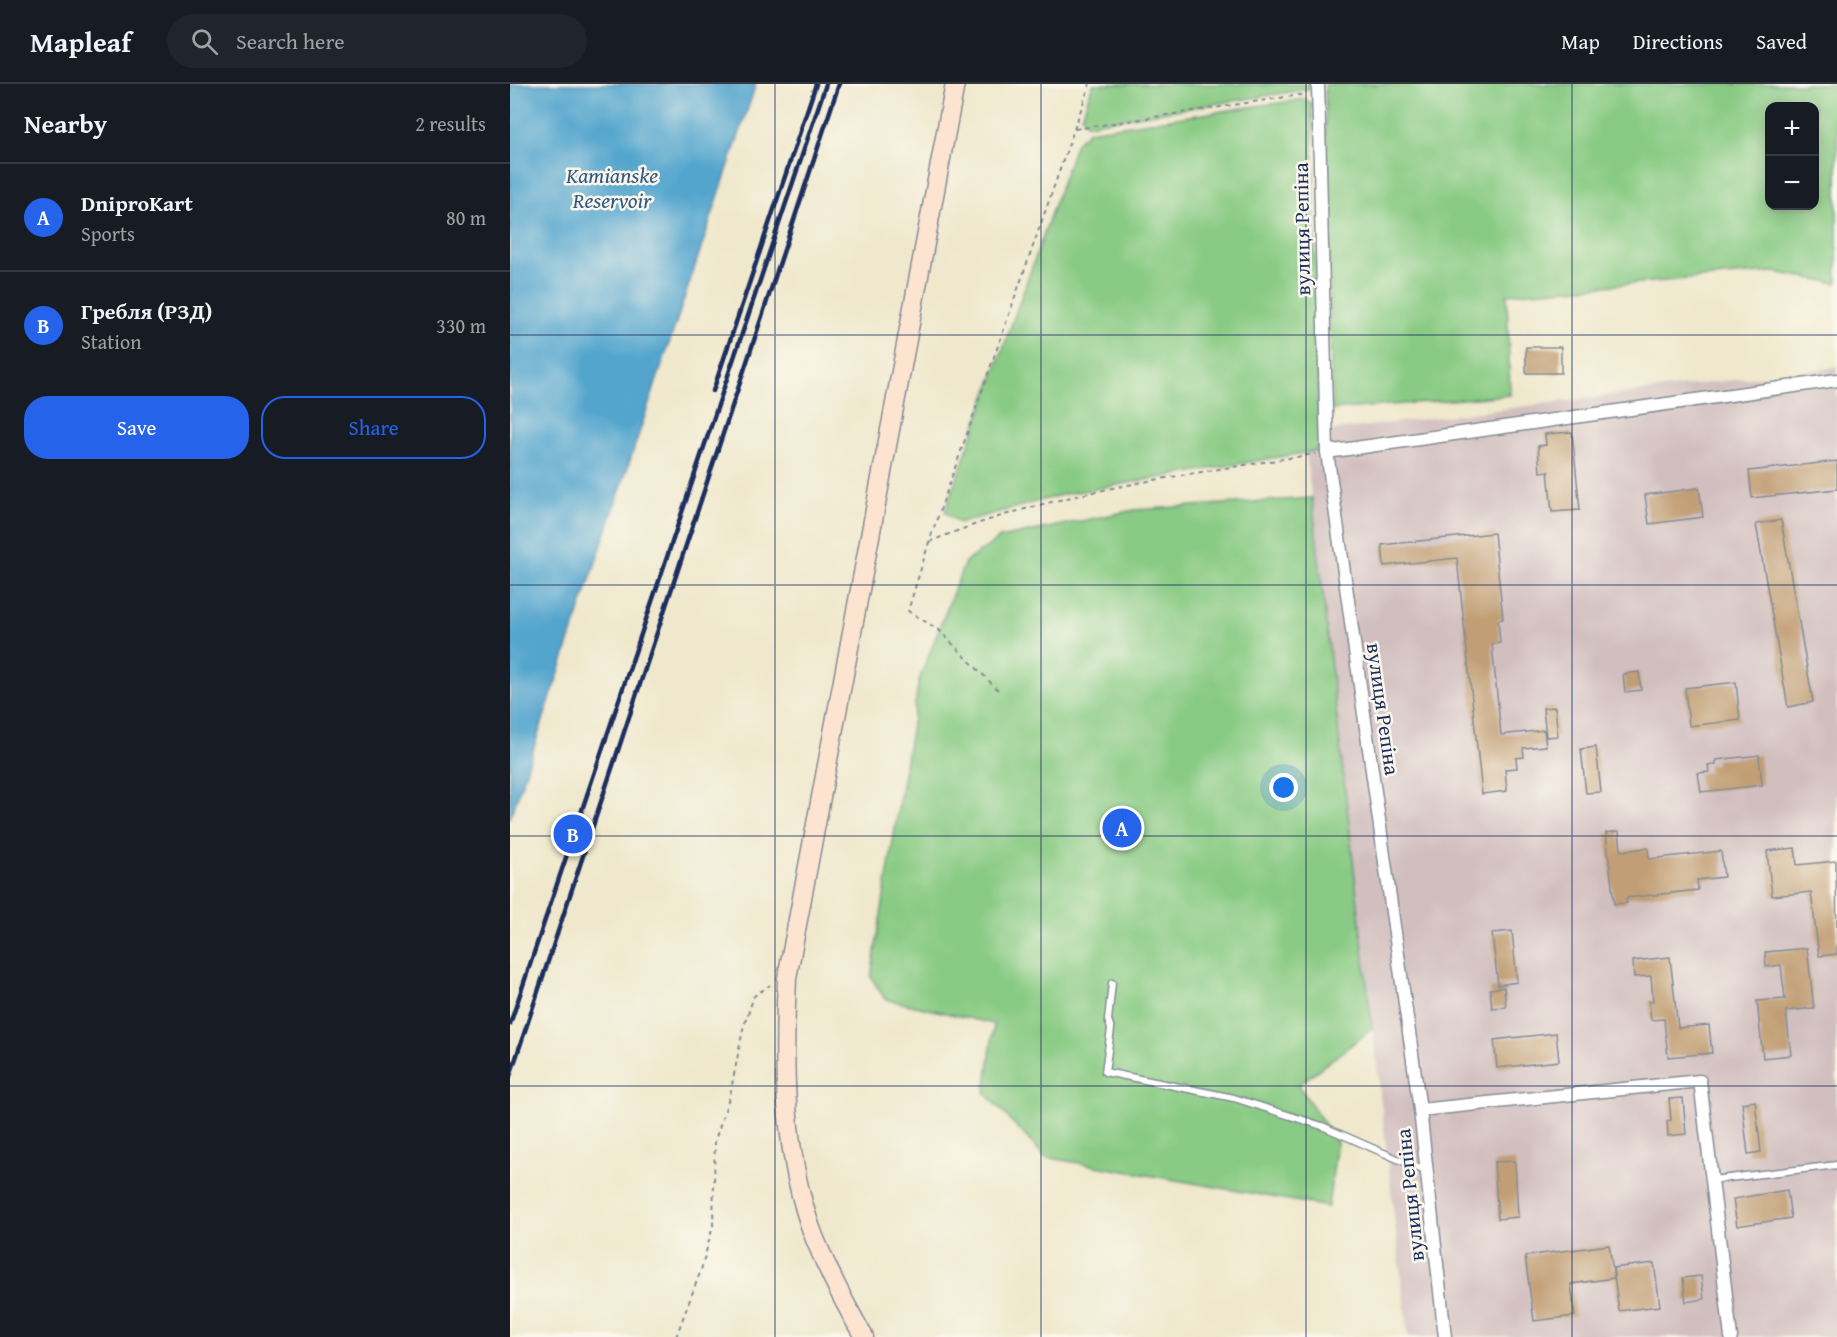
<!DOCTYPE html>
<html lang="en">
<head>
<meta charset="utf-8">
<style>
  body { margin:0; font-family:"Gentium Book Plus",serif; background:#20242c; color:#f1f3f6 }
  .controls { position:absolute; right:18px; top:18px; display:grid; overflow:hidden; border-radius:12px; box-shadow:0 3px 15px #0003 }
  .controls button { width:54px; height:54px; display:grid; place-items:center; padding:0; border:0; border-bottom:2px solid #363941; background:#171b24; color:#f1f3f6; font:30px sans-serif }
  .you { position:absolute; left:774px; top:704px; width:21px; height:21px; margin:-15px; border:4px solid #fff; border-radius:50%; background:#1a73e8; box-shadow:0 0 0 9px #1a73e833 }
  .badge { display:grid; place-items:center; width:39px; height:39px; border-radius:50%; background:#2563eb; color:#fff; font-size:20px; font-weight:700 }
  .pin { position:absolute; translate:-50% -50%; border:3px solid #fff; box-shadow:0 2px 6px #0006 }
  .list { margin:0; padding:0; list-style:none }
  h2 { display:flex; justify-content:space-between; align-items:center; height:78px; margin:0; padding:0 24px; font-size:26px }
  h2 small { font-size:20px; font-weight:400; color:#9ea1a6 }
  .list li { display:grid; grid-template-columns:39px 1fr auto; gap:18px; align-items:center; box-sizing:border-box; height:108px; padding:0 24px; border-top:2px solid #363941 }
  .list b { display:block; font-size:22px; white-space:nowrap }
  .list p { margin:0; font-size:20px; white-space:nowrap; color:#9ea1a6 }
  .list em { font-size:20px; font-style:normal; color:#9ea1a6 }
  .actions { display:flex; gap:12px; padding:18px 24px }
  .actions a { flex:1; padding:14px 0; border:2px solid #2563eb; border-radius:24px; text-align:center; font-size:21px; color:#2563eb }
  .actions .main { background:#2563eb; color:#fff }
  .icon { flex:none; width:33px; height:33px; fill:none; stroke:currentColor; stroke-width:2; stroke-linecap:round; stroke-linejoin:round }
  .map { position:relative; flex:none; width:1327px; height:1253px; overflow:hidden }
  header { display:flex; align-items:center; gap:36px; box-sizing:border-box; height:84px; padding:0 30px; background:#171b24; border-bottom:2px solid #363941 }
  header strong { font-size:28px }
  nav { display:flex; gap:33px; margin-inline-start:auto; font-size:21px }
  .search { width:420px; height:54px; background:#20242c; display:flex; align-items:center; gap:15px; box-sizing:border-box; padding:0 21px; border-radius:33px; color:#9ea1a6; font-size:22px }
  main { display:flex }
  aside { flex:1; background:#171b24 }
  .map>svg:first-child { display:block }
  .industrial { fill:#d1bfbf }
  .green { fill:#89cb84; stroke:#527d71; stroke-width:1.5; fill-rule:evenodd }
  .water { fill:#53a5ce; stroke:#376a96; stroke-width:1.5 }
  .building { fill:#c19e74 }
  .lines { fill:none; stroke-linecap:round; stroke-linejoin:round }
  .service-casing { stroke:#858c95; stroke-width:9 }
  .minor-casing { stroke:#858c95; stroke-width:15 }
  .secondary-casing { stroke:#858c95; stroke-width:21 }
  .path { stroke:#858c95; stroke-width:2; stroke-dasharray:4.5 4.5; stroke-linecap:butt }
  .service { stroke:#fff; stroke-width:6 }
  .minor { stroke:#fff; stroke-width:12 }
  .secondary { stroke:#fde4d1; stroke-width:18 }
  .rail { stroke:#1b2f5e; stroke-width:4.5 }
  .grid { fill:none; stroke:#1b2f5e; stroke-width:1.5; stroke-opacity:0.55 }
  .labels { text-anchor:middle; stroke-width:5; stroke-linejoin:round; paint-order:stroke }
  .street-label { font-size:21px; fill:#1b2f5e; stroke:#fbf7ec }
  .water-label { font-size:22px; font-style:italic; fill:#2f5885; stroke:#fbf7ec }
</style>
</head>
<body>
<header>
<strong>Mapleaf</strong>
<div class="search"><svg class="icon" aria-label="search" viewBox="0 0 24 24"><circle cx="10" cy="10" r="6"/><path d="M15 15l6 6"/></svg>Search here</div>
<nav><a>Map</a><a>Directions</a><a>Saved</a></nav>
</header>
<main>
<aside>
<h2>Nearby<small>2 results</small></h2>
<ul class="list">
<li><span class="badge">A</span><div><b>DniproKart</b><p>Sports</p></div><em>80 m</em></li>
<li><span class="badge">B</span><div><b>Гребля (РЗД)</b><p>Station</p></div><em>330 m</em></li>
</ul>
<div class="actions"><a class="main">Save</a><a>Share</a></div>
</aside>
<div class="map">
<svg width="1327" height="1253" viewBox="0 0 1327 1253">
  <rect width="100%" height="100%" fill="#fbf7ec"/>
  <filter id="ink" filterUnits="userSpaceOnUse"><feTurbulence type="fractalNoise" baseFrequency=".0167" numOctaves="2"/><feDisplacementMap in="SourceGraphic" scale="12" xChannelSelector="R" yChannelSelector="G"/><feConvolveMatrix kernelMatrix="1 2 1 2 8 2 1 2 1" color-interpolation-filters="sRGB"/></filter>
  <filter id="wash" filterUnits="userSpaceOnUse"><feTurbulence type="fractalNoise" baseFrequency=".008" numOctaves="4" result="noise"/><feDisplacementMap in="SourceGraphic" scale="24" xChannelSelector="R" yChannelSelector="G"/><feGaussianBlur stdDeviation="1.35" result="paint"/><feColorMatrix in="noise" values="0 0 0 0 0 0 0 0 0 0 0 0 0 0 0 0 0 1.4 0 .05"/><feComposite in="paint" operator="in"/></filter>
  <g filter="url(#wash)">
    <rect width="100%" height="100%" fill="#efe8cc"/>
    <!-- industrial -->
    <polygon class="industrial" points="1327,283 1327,1253 898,1253 794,350"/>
    <!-- green -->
    <g class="green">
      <polygon points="583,0 801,0 799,5 577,40 572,32"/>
      <path d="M815,0H1327V199L1263,188L997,210L1000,311L822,326ZM1260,22H1304V122H1260Z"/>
      <polygon points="795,15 802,20 809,362 804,367 555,410 449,439 435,428 566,59 579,47"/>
      <polygon points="802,414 862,945 788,1001 827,1058 818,1123 535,1073 475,1009 484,940 375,915 361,893 409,596 455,478 490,454 624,426"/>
    </g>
    <!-- water -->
    <polygon class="water" points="0,0 246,0 0,735"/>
    <g id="blocks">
      <!-- building -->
      <g class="building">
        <rect x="1016" y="263" width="35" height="26"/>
        <polygon points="1062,348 1070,426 1042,428 1038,387 1030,388 1028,362 1036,361 1035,350"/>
        <polygon points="1327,377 1327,405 1242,414 1239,387"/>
        <polygon points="1189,404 1193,433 1139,440 1135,411"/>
        <polygon points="1271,436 1303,618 1278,623 1246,440"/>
        <polygon points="984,449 993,535 988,536 990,559 982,560 991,651 1034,646 1036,662 1013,664 1014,673 1006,674 1007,684 995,685 997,707 972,710 947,474 874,482 872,461"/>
        <polygon points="1129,588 1131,606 1115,608 1113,590"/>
        <polygon points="1226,598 1230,636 1179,642 1175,604"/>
        <polygon points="1045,623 1048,652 1036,653 1033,624"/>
        <polygon points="1086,663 1091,708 1076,709 1071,665"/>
        <polygon points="1249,671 1252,701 1191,708 1188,689 1199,688 1198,681 1206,680 1206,676"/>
        <polygon points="1109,747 1111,767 1138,764 1139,775 1211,767 1214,793 1187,796 1188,806 1116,814 1117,819 1104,820 1096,749"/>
        <polygon points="1285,764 1287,781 1326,777 1327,870 1309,872 1301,808 1262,812 1257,767"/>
        <polygon points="1002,847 1007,898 988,901 982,849"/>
        <polygon points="1297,864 1304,924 1276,927 1281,971 1253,974 1247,917 1275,915 1271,881 1256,883 1255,868"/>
        <polygon points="1160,873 1168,944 1199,941 1202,969 1158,973 1154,935 1141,936 1139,917 1143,917 1141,892 1124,893 1123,877"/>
        <polygon points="994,903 996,923 982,924 980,905"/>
        <polygon points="1046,949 1049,977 987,984 984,956"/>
        <polygon points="1173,1014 1176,1050 1158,1052 1157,1037 1161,1036 1159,1015"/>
        <polygon points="1245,1017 1251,1068 1238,1070 1232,1019"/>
        <polygon points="1005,1077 1008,1133 988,1135 984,1078"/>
        <polygon points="1277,1106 1281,1134 1227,1142 1223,1115"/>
        <polygon points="1099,1161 1104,1194 1061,1200 1065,1232 1024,1237 1015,1172"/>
        <polygon points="1144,1179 1150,1222 1109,1227 1103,1184"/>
        <polygon points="1191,1192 1194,1215 1176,1218 1173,1194"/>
      </g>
    </g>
  </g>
  <g filter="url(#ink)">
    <use href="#blocks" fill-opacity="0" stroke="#858c95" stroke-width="1.5"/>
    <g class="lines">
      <defs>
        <g id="service">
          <polyline points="602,899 598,936 601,945 595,988 724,1014 812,1042 915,1087"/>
          <polyline points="1202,1096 1327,1081"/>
        </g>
        <g id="minor">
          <polyline points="808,0 817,368 910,1026 935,1253"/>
          <polyline points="817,368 1327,296"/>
          <polyline points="910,1026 1190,997 1221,1253"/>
        </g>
        <path id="secondary" d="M354,1253C336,1222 319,1189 305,1155C273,1074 273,980 277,894L445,0"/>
      </defs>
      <!-- service casing -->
      <use href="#service" class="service-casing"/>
      <!-- minor casing -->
      <use href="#minor" class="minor-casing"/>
      <!-- secondary casing -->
      <use href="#secondary" class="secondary-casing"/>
      <!-- path -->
      <g class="path">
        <polyline points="565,45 796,10"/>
        <path d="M419,458C542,407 674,391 805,370"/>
        <polyline points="488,606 429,546 398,527 419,458 580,0"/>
        <polyline points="166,1253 191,1186 203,1142 205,1056 220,1011 233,945 244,912 260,901"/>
      </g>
      <!-- service -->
      <use href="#service" class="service"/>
      <!-- minor -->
      <use href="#minor" class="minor"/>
      <!-- secondary -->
      <use href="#secondary" class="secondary"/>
      <!-- rail -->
      <g class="rail">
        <polyline points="203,307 306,0"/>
        <polyline points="0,940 316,0"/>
        <polyline points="0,992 329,0"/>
      </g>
    </g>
  </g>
  <!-- grid -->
  <path class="grid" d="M265,0V1253M531,0V1253M796,0V1253M1062,0V1253M0,251H1327M0,501H1327M0,752H1327M0,1002H1327"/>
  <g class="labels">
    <!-- street labels -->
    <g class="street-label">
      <text transform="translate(792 145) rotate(-91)" y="7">вулиця Репіна</text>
      <text transform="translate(873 625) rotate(82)" y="7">вулиця Репіна</text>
      <text transform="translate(900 1111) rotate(-96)" y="7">вулиця Репіна</text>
    </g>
    <!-- water labels -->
    <g class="water-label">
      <text x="102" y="99">Kamianske<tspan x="102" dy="25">Reservoir</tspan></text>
    </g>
  </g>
</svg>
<div class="controls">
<button>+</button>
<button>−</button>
</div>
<div class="you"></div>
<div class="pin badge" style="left:612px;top:744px">A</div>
<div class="pin badge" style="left:63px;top:750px">B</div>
</div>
</main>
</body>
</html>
